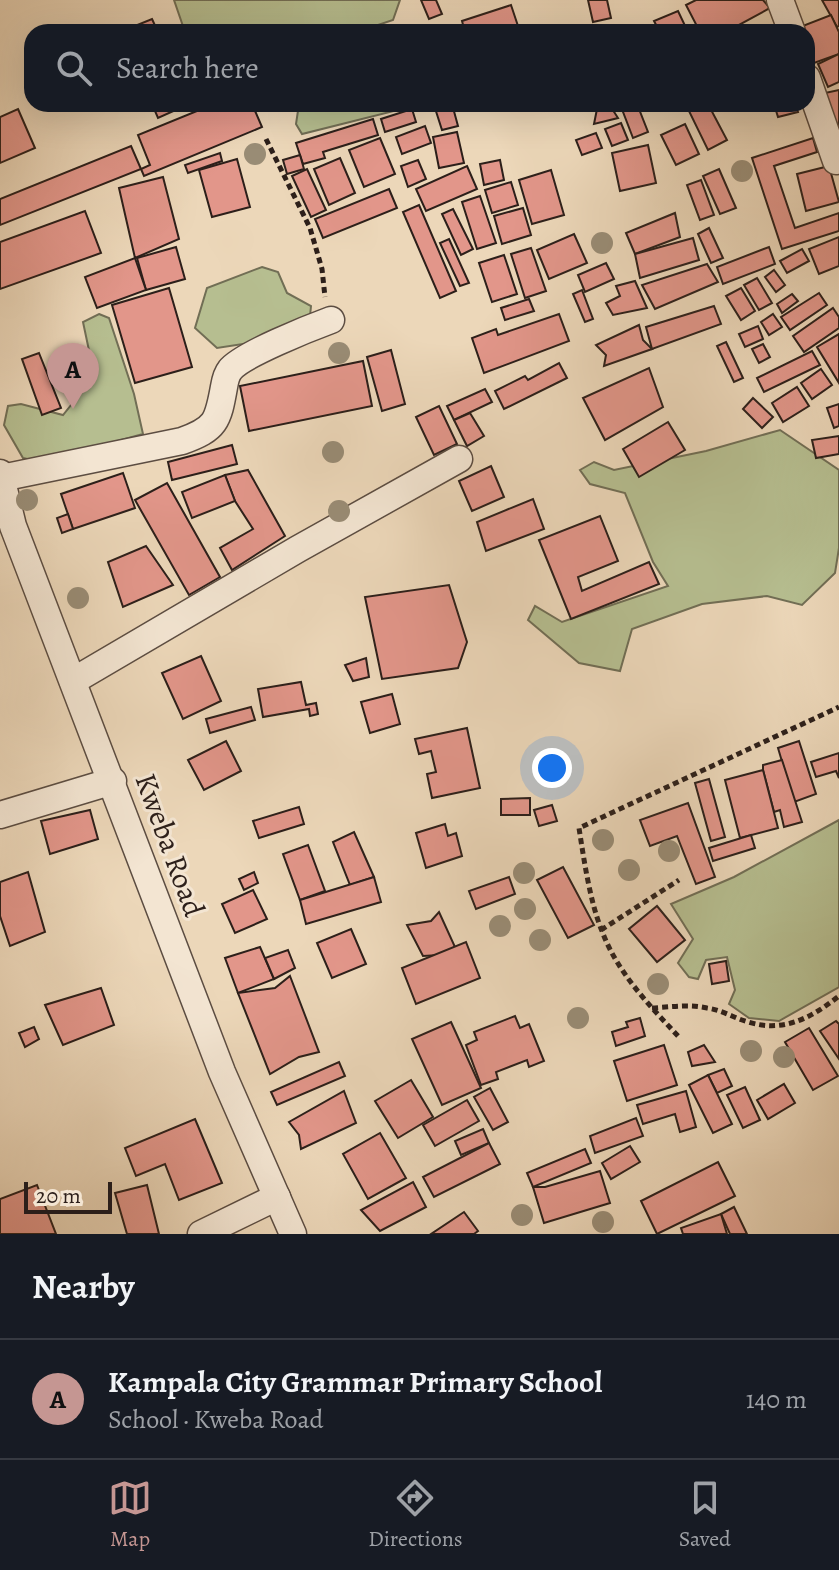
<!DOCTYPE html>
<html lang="en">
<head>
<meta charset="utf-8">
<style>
  body { margin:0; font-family:Alegreya,serif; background:#242831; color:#f1f3f6 }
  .scale { position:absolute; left:24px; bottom:20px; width:88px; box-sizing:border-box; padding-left:8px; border:4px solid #2c1f1a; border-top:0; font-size:22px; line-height:28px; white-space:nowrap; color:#2c1f1a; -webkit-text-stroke:6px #f3e5d2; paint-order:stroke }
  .you { position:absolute; left:552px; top:768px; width:28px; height:28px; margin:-20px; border:6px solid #fff; border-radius:50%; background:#1a73e8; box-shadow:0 0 0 12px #1a73e833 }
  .badge { display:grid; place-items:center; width:52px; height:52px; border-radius:50%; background:#c59692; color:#111; font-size:26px; font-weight:700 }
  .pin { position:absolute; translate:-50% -66px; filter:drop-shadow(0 2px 4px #0008) }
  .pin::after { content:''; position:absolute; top:42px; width:28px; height:24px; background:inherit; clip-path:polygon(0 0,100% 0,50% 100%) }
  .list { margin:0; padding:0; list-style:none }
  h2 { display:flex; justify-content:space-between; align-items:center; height:104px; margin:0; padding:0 32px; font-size:34px }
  h2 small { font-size:26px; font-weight:400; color:#9ea1a6 }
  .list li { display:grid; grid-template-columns:52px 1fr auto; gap:24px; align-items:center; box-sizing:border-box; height:120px; padding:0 32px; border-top:2px solid #363941 }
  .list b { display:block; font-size:30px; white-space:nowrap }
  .list p { margin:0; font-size:26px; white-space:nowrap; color:#9ea1a6 }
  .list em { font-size:26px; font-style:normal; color:#9ea1a6 }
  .icon { flex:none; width:44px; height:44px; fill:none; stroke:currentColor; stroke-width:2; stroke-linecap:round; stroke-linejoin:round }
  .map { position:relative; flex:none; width:839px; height:1234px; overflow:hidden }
  .search { position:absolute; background:#171b24; box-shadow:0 8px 32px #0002; left:24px; right:24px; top:24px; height:88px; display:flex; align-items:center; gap:20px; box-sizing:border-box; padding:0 28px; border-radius:24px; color:#9ea1a6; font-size:30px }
  .sheet { height:224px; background:#171b24 }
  nav { display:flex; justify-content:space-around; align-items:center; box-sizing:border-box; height:112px; border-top:2px solid #363941; background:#171b24; font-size:22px; color:#9ea1a6 }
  nav a { display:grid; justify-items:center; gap:4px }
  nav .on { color:#c59692 }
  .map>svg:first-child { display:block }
  .green { fill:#b6be90; stroke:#716e55; stroke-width:2 }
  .building { fill:#e2968a; stroke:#2c1f1a; stroke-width:2 }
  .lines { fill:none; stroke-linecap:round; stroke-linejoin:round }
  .street-casing { stroke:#5c4d42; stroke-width:29 }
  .path { stroke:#2c1f1a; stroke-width:5; stroke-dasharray:6 4; stroke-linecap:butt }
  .street { stroke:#f3e5d2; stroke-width:26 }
  .tree { fill:#998c75 }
  .labels { text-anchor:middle; stroke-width:6; stroke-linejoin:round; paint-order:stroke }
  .street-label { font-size:30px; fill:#2c1f1a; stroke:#f3e5d2 }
</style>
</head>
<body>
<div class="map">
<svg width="839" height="1234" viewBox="0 0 839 1234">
  <rect width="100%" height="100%" fill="#ecd7b9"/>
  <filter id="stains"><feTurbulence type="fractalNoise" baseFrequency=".0025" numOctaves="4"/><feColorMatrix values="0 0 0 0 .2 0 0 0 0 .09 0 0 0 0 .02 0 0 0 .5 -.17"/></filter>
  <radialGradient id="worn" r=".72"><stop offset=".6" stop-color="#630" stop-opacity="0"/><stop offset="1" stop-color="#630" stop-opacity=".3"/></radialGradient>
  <!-- green -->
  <g class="green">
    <polygon points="174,0 400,0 393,20 357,32 288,32 272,25 242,32 185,32"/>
    <polygon points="299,104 397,104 394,111 302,134 296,124"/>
    <polygon points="262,267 278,272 287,293 311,306 310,316 256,342 217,348 195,328 207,288"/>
    <polygon points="99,314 109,318 134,394 143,434 41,462 23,458 4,425 8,406 21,404 63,415 75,400 91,360 83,322"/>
    <polygon points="780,430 839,470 839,548 835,573 802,605 767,596 702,604 632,629 620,671 579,663 528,620 535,606 562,622 668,586 653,562 625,493 590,484 580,470 594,462 614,470 706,451"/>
    <polygon points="839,820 839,987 779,1021 749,1018 729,1004 735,990 727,957 706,960 698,979 689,977 678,963 693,939 671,904 734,877"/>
  </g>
  <!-- building -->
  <g class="building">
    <polygon points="421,0 436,0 442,14 429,19"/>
    <polygon points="588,0 607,0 611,18 593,22"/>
    <polygon points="696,0 763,0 770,8 726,32 700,32 686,5"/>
    <polygon points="822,0 839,0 839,26 837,27"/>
    <polygon points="511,5 519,29 509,32 465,32 462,21"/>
    <polygon points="678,11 688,32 660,32 654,21"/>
    <polygon points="831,15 839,32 839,54 814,63 807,45 807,32 802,32 800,27"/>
    <polygon points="152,19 158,32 120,32"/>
    <polygon points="839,54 839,82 828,87 818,64"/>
    <polygon points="839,90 839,127 836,128 825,93"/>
    <polygon points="152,104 189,104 158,118"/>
    <polygon points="214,104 252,104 262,127 144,176 141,169 150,165 138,135"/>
    <polygon points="452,104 458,126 442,130 434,105"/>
    <polygon points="601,104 609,104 618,118 594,124 597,109"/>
    <polygon points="620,104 637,104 648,132 633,138"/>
    <polygon points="692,104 708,104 727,140 708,150 687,107"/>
    <polygon points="774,104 795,104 798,112 778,117"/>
    <polygon points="18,109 35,148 0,163 0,117"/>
    <polygon points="412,109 416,122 385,132 381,119"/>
    <polygon points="373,119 378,135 323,152 325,158 303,164 296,143"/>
    <polygon points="621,123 628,140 612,146 605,129"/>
    <polygon points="685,124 699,154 676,165 661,135"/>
    <polygon points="425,126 431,143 402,154 396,137"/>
    <polygon points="457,132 464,163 439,168 433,137"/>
    <polygon points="596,133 602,148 582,155 576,140"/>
    <polygon points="380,138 395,174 364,187 349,150"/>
    <polygon points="813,138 817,152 774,166 795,228 839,213 839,231 782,249 752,158"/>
    <polygon points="648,145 656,183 620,191 612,153"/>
    <polygon points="131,146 141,169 0,225 0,199"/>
    <polygon points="220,153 222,161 188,173 185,165"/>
    <polygon points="300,155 304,169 287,174 283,160"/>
    <polygon points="340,158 355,193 329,205 314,169"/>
    <polygon points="237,159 250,207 212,217 199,170"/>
    <polygon points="418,160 426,179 408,187 401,166"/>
    <polygon points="500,160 504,180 484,185 480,164"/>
    <polygon points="467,166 477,189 426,211 416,189"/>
    <polygon points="829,166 839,202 806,211 797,174"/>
    <polygon points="307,169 326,210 311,217 292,176"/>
    <polygon points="719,169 736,208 720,214 703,176"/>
    <polygon points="551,170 564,215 532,224 519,180"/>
    <polygon points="163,177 179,239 135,258 119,188"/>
    <polygon points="701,180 714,215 700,220 687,185"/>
    <polygon points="511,182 518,205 492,213 485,190"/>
    <polygon points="389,189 397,208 323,238 315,219"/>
    <polygon points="480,196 496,243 477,249 462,202"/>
    <polygon points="419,205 456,291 440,298 403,212"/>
    <polygon points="523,208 531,235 502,244 494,216"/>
    <polygon points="453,209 473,249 461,255 442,214"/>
    <polygon points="85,211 101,253 0,289 0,242"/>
    <polygon points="675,213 680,237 635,254 626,233"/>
    <polygon points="709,228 723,258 711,263 698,234"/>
    <polygon points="574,234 587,263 549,279 537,250"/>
    <polygon points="839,237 839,266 819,274 809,249"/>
    <polygon points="693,238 699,260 640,278 635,254"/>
    <polygon points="449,239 469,283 460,286 440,243"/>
    <polygon points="176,247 185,279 146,290 137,258"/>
    <polygon points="769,247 775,264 723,284 717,267"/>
    <polygon points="531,248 546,291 525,298 511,254"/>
    <polygon points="802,249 809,261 787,273 780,261"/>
    <polygon points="504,255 517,294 492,302 479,263"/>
    <polygon points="135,258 146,290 97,308 85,277"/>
    <polygon points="606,263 614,279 585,292 578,275"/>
    <polygon points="707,264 718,282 655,309 642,285"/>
    <polygon points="774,270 785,285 776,292 765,277"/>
    <polygon points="757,278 772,303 759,310 744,285"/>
    <polygon points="635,281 647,308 613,315 606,303 620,296 616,286"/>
    <polygon points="169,288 192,367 135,383 112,305"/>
    <polygon points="741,288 755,311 741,320 726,296"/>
    <polygon points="582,290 593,319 585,322 573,294"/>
    <polygon points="819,293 827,305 790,330 781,317"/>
    <polygon points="792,294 798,301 782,313 777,304"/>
    <polygon points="529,299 534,311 505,320 501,308"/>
    <polygon points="714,306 721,324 652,349 646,327"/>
    <polygon points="833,308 839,317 839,328 804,352 793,336"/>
    <polygon points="559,314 569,341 484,373 472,338 496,329 498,335"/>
    <polygon points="773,314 782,327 769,335 761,322"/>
    <polygon points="639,325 643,340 652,349 604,366 606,355 596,345"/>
    <polygon points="758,326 763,339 745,347 739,334"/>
    <polygon points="839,334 839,383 817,347"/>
    <polygon points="726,342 743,378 734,382 717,346"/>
    <polygon points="763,344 770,357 759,363 752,349"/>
    <polygon points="391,350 405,404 382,411 367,357"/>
    <polygon points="812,351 820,365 764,392 757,378"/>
    <polygon points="39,353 61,408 42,415 22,359"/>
    <polygon points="363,361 372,406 249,431 240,386"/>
    <polygon points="559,363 567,378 504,409 495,391 525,376 528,380"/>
    <polygon points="649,368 663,407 605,440 583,398"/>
    <polygon points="821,369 832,385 812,399 801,383"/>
    <polygon points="797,387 809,406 783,422 772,403"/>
    <polygon points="485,389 492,402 454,420 447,406"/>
    <polygon points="753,398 773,417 762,428 743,409"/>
    <polygon points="839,404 839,426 834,428 827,408"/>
    <polygon points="439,406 457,444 434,455 416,417"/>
    <polygon points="470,413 484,436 467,446 454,420"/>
    <polygon points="668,422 685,450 639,477 623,449"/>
    <polygon points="839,436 839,454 816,458 812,440"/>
    <polygon points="232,445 237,464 172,480 168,462"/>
    <polygon points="491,466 504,497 472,511 459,481"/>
    <polygon points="248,470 285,536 232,570 220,548 253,529 235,501 225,475"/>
    <polygon points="123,473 135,508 73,529 61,494"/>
    <polygon points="225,475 235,501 192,518 182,492"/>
    <polygon points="167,483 220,577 189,595 135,500"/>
    <polygon points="533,499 544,529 486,551 477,522"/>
    <polygon points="68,514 73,529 62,533 57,518"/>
    <polygon points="600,516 618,561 578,577 582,591 649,562 659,584 571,619 539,540"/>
    <polygon points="146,546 173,585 123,607 108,562"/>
    <polygon points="449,585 467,642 458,668 382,679 365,597"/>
    <polygon points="201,656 221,701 183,719 162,673"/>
    <polygon points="366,658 369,677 353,681 345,665"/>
    <polygon points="301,682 306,705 316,703 318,714 310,716 309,709 263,717 258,689"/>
    <polygon points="392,694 400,724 370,733 361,702"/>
    <polygon points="251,707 255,720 210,733 206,719"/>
    <polygon points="467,728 480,788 432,798 427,774 436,772 431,751 419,754 415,739"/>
    <polygon points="226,741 241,771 204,790 188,760"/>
    <polygon points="799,741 816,794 794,802 778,748"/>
    <polygon points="839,753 839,778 836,771 816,777 811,762"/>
    <polygon points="782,760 802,822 784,827 780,810 774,812 763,770 763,765"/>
    <polygon points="763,770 778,828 740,838 725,780"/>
    <polygon points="709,779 725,837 711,841 695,783"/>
    <polygon points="530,798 530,815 501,815 501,799"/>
    <polygon points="688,803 715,877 696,884 677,836 650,846 640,820"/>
    <polygon points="552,805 557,821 539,826 534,810"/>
    <polygon points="299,807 304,824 259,838 253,821"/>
    <polygon points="90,810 98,839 50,854 41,821"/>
    <polygon points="445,824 448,836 456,833 462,856 426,868 416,833"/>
    <polygon points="354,832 374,877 350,885 333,842"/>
    <polygon points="751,835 755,848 713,861 709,848"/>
    <polygon points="308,845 325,891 300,900 283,854"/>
    <polygon points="563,867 594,925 568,938 537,880"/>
    <polygon points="28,872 45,932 10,946 0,916 0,882"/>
    <polygon points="254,872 258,883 244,890 239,879"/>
    <polygon points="374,877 381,902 306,924 300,900"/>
    <polygon points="509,877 515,894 476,909 469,891"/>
    <polygon points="253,890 267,919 235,933 222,904"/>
    <polygon points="657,906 685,940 657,962 629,929"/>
    <polygon points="439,912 455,947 440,955 423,956 407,925 431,921"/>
    <polygon points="351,929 366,964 332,978 317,943"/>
    <polygon points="466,942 480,978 416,1004 402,968"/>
    <polygon points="260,947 274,979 238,993 225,958"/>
    <polygon points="288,950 295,968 274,979 265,958"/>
    <polygon points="726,961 729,981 712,984 709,964"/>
    <polygon points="290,976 319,1052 299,1057 270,1074 238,993 275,988"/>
    <polygon points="101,988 114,1025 63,1045 45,1005"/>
    <polygon points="515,1016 520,1028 529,1024 544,1061 529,1067 527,1060 496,1072 498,1079 481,1085 466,1045 477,1040 474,1032"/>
    <polygon points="640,1018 645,1036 616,1046 612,1032 628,1027 626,1022"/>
    <polygon points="836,1021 839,1024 839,1059 820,1031"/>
    <polygon points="451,1022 481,1088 442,1105 412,1039"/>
    <polygon points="34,1027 39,1039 25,1047 19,1033"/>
    <polygon points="809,1028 838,1076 813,1090 785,1042"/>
    <polygon points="664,1045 677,1085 627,1101 614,1061"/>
    <polygon points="704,1045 715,1062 692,1066 688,1052"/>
    <polygon points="339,1062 345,1076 277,1105 271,1092"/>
    <polygon points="724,1069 732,1086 717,1093 708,1075"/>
    <polygon points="708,1075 732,1124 713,1133 689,1085"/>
    <polygon points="411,1080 433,1117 398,1138 375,1101"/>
    <polygon points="784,1084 795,1103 768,1119 757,1100"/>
    <polygon points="745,1087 760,1120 743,1128 727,1095"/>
    <polygon points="490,1088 508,1122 493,1130 474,1097"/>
    <polygon points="344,1091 356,1123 301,1149 299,1135 289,1122"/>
    <polygon points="686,1091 696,1127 680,1132 675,1114 643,1124 637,1105"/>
    <polygon points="467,1100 479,1121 435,1146 423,1125"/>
    <polygon points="636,1118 643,1136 595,1153 590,1136"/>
    <polygon points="195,1119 222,1183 179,1200 165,1164 136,1176 125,1148"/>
    <polygon points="483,1129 489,1143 461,1155 455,1141"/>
    <polygon points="380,1133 406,1178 368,1199 343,1154"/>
    <polygon points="489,1143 500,1164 434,1197 423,1177"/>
    <polygon points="630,1146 640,1162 611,1179 602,1163"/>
    <polygon points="585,1149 591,1163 533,1187 527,1173"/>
    <polygon points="718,1162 735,1196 657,1234 641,1201"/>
    <polygon points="600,1171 610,1203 544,1223 533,1187 545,1187"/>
    <polygon points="413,1182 426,1207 380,1231 361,1210"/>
    <polygon points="37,1185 56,1234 0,1234 0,1199"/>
    <polygon points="147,1185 159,1234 127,1234 115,1193"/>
    <polygon points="734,1207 747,1234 730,1234 721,1214"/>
    <polygon points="464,1212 478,1231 474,1234 431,1234"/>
    <polygon points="721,1214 727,1234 683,1234 681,1228"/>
  </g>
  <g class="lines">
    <defs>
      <g id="street">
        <polyline points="780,0 792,32"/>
        <polyline points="807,78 836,161"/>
        <polyline points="0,473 13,526 222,1072 293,1234"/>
        <path d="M1,478L182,441C216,429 218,421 224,387C225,381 226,375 230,370C241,355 312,327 331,320"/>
        <polyline points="73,681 298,549 459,459"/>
        <polyline points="0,815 113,781"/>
        <polyline points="201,1234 277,1197"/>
      </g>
    </defs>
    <!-- street casing -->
    <use href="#street" class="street-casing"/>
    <!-- path -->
    <g class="path">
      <polyline points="266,139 310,228 322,269 325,297"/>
      <polyline points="601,930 679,880"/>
      <path d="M652,1008C671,1007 689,1004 707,1008C722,1010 734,1018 748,1022C784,1033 811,1018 839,996"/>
      <path d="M678,1036C649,1005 617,972 602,931C590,902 584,860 579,828L839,707"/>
    </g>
    <!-- street -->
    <use href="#street" class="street"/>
  </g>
  <!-- trees -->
  <g class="tree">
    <circle cx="255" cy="154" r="11"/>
    <circle cx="742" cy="171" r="11"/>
    <circle cx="602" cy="243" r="11"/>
    <circle cx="339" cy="353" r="11"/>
    <circle cx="333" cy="452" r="11"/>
    <circle cx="27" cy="500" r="11"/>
    <circle cx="339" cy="511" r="11"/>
    <circle cx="78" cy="598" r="11"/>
    <circle cx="603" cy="840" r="11"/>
    <circle cx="669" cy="851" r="11"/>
    <circle cx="629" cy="870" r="11"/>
    <circle cx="524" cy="873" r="11"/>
    <circle cx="525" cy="909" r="11"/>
    <circle cx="500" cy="926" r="11"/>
    <circle cx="540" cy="940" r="11"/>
    <circle cx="658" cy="984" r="11"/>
    <circle cx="578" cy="1018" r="11"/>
    <circle cx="751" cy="1051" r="11"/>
    <circle cx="784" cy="1057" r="11"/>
    <circle cx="522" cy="1215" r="11"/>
    <circle cx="603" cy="1222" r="11"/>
  </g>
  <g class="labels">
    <!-- street labels -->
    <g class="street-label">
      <text transform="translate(170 845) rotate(70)" y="10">Kweba Road</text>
    </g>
  </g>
  <rect width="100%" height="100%" filter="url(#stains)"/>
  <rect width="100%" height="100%" fill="url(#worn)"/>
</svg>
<div class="scale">20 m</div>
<div class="you"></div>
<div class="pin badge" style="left:73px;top:409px">A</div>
<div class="search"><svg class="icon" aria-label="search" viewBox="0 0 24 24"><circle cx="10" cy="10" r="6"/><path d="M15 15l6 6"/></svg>Search here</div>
</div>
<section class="sheet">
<h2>Nearby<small></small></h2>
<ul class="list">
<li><span class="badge">A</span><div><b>Kampala City Grammar Primary School</b><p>School · Kweba Road</p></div><em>140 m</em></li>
</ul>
</section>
<nav>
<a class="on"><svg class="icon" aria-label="map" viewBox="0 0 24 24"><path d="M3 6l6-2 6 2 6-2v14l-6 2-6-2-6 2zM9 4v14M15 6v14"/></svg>Map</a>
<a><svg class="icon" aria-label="directions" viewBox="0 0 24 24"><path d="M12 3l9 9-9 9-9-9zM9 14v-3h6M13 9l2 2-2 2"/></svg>Directions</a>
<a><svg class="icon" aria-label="saved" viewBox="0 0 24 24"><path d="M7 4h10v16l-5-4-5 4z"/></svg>Saved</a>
</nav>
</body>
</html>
